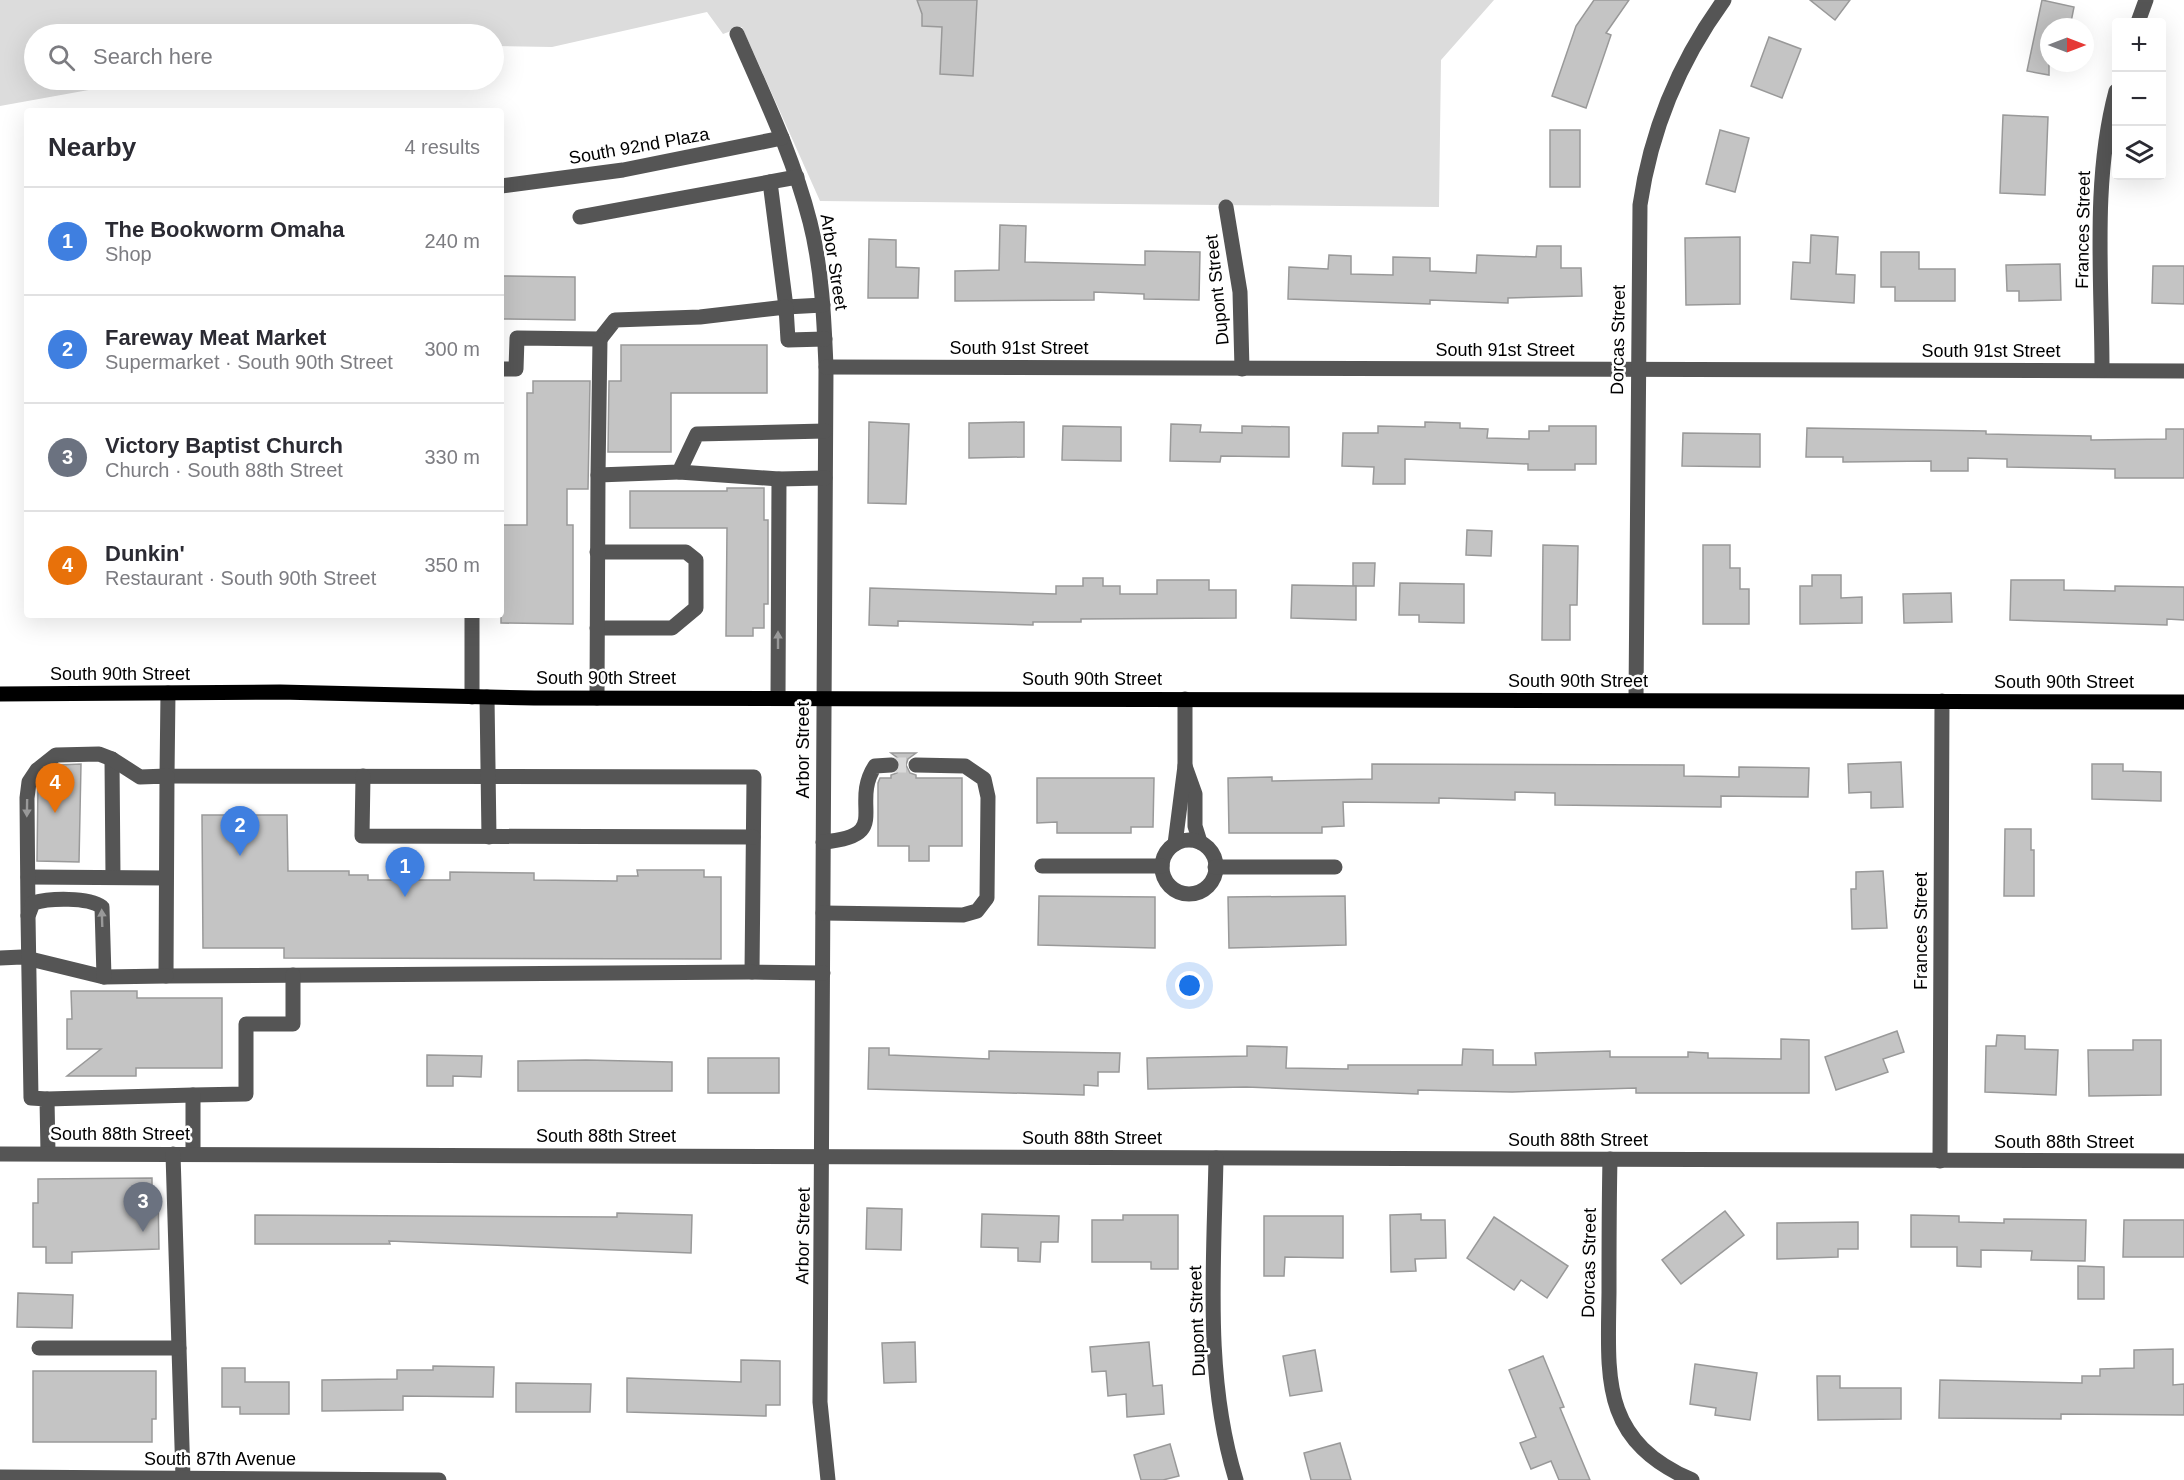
<!DOCTYPE html>
<html lang="en">
<head>
<meta charset="utf-8">
<style>
  body { margin:0; font-family:Helvetica,sans-serif; background:#f2f2f3; color:#2b2b33 }
  .controls { position:absolute; right:18px; top:18px; display:grid; overflow:hidden; border-radius:6px; box-shadow:0 6px 24px #0002 }
  .controls button { width:54px; height:54px; display:grid; place-items:center; padding:0; border:0; border-bottom:2px solid #e1e1e2; background:#fff; color:#2b2b33; font:30px sans-serif }
  .compass { position:absolute; left:2040px; top:18px; width:54px; height:54px; border-radius:50%; background:#fff; box-shadow:0 6px 24px #0002; rotate:90deg }
  .you { position:absolute; left:1190px; top:986px; width:21px; height:21px; margin:-15px; border:4px solid #fff; border-radius:50%; background:#1a73e8; box-shadow:0 0 0 9px #1a73e833 }
  .badge { display:grid; place-items:center; width:39px; height:39px; border-radius:50%; background:#111827; color:#fff; font-size:20px; font-weight:700 }
  .pin { position:absolute; translate:-50% -50px; filter:drop-shadow(0 2px 3px #0008) }
  .pin::after { content:''; position:absolute; top:32px; width:21px; height:18px; background:inherit; clip-path:polygon(0 0,100% 0,50% 100%) }
  .list { margin:0; padding:0; list-style:none }
  h2 { display:flex; justify-content:space-between; align-items:center; height:78px; margin:0; padding:0 24px; font-size:26px }
  h2 small { font-size:20px; font-weight:400; color:#7c7c81 }
  .list li { display:grid; grid-template-columns:39px 1fr auto; gap:18px; align-items:center; box-sizing:border-box; height:108px; padding:0 24px; border-top:2px solid #e1e1e2 }
  .list b { display:block; font-size:22px; white-space:nowrap }
  .list p { margin:0; font-size:20px; white-space:nowrap; color:#7c7c81 }
  .list em { font-size:20px; font-style:normal; color:#7c7c81 }
  .icon { flex:none; width:33px; height:33px; fill:none; stroke:currentColor; stroke-width:2; stroke-linecap:round; stroke-linejoin:round }
  .map { position:relative; flex:none; width:2184px; height:1480px; overflow:hidden }
  .search { position:absolute; background:#fff; box-shadow:0 6px 24px #0002; left:24px; top:24px; width:480px; height:66px; display:flex; align-items:center; gap:15px; box-sizing:border-box; padding:0 21px; border-radius:33px; color:#7c7c81; font-size:22px }
  .panel { position:absolute; background:#fff; box-shadow:0 6px 24px #0002; left:24px; top:108px; width:480px; height:510px; border-radius:6px }
  .map>svg:first-child { display:block }
  .green { fill:#dcdcdc }
  .building { fill:#c4c4c4; stroke:#999; stroke-width:1.5 }
  .lines { fill:none; stroke-linecap:round; stroke-linejoin:round }
  .minor-tunnel { stroke:#d9d9d9; stroke-width:15; stroke-dasharray:15 8; stroke-linecap:butt }
  .minor { stroke:#555; stroke-width:15 }
  .major { stroke:#000; stroke-width:15 }
  .oneway { fill:#999 }
  .labels { text-anchor:middle; stroke-width:5; stroke-linejoin:round; paint-order:stroke }
  .street-label { font-size:18px; fill:#000; stroke:#fff }
</style>
</head>
<body>
<div class="map">
<svg width="2184" height="1480" viewBox="0 0 2184 1480">
  <rect width="100%" height="100%" fill="#fff"/>
  <!-- green -->
  <polygon class="green" points="0,0 1494,0 1441,60 1439,207 820,201 742,27 723,34 707,12 552,47 494,46 494,34 34,34 34,80 144,80 0,106"/>
  <!-- building -->
  <g class="building">
    <polygon points="917,0 977,0 973,76 940,74 942,27 922,26 922,14"/>
    <polygon points="1594,0 1629,0 1606,33 1611,35 1586,108 1552,96 1576,26"/>
    <polygon points="1810,0 1850,0 1835,20"/>
    <polygon points="2042,0 2074,7 2070,27 2049,27 2049,75 2027,71"/>
    <polygon points="1769,37 1801,49 1782,98 1751,86"/>
    <polygon points="2003,115 2048,117 2045,195 2000,193"/>
    <rect x="1550" y="130" width="30" height="57"/>
    <polygon points="1720,130 1749,138 1735,192 1706,184"/>
    <polygon points="1000,225 1026,226 1025,262 1145,265 1145,251 1200,252 1199,300 1144,299 1144,294 1094,292 1094,300 955,301 955,271 999,270"/>
    <polygon points="1811,235 1838,237 1836,274 1855,275 1854,303 1791,299 1793,262 1810,263"/>
    <polygon points="1740,237 1740,304 1686,305 1685,238"/>
    <polygon points="869,239 896,240 896,267 919,268 918,298 868,298"/>
    <polygon points="1537,246 1561,246 1561,268 1581,268 1582,296 1508,298 1508,303 1430,300 1430,304 1288,299 1289,267 1328,269 1329,255 1351,256 1351,274 1393,275 1393,257 1430,258 1430,271 1476,273 1477,255 1536,257"/>
    <polygon points="1881,252 1919,252 1919,269 1955,269 1955,301 1895,301 1895,287 1881,287"/>
    <polygon points="2060,264 2061,300 2019,301 2019,291 2007,291 2006,265"/>
    <polygon points="2153,266 2184,266 2184,304 2152,303"/>
    <polygon points="501,276 575,277 575,320 501,319"/>
    <polygon points="621,345 767,345 767,393 671,393 671,452 608,452 609,381 621,381"/>
    <polygon points="533,381 590,381 588,489 567,489 567,525 573,525 573,624 501,623 501,525 527,525 527,393 533,393"/>
    <polygon points="869,422 909,424 906,504 868,503"/>
    <polygon points="1024,422 1024,457 969,458 969,423"/>
    <polygon points="1425,422 1460,423 1460,428 1488,429 1487,438 1529,439 1529,431 1549,431 1549,426 1596,426 1596,464 1575,464 1575,470 1528,470 1528,464 1405,459 1405,484 1373,484 1374,467 1342,466 1343,433 1378,433 1378,426 1425,427"/>
    <polygon points="1171,424 1201,425 1200,432 1242,433 1242,426 1289,427 1289,457 1221,456 1220,462 1170,461"/>
    <polygon points="1063,426 1121,427 1121,461 1062,460"/>
    <polygon points="1807,428 1986,431 1986,434 2091,436 2091,440 2166,439 2166,429 2184,429 2184,478 2115,478 2115,469 2007,467 2007,459 1968,458 1968,471 1931,471 1931,461 1843,462 1843,457 1806,457"/>
    <polygon points="1683,433 1760,434 1760,467 1682,466"/>
    <polygon points="727,488 764,488 764,520 768,520 768,604 764,604 764,628 753,628 753,636 726,636 727,528 630,528 630,491 727,491"/>
    <polygon points="1467,530 1492,531 1491,556 1466,555"/>
    <polygon points="1543,545 1578,546 1577,605 1570,605 1570,640 1542,640"/>
    <polygon points="1703,545 1730,545 1730,568 1740,568 1740,589 1749,589 1749,624 1703,624"/>
    <polygon points="1353,563 1375,563 1374,586 1353,586"/>
    <polygon points="1812,575 1841,575 1841,598 1862,597 1862,623 1800,624 1800,586 1812,586"/>
    <polygon points="1083,578 1103,578 1103,586 1120,586 1120,594 1157,594 1157,580 1209,580 1209,590 1236,590 1236,618 1081,619 1081,622 1033,622 1033,625 898,621 898,626 869,625 870,588 1056,594 1056,586 1083,586"/>
    <polygon points="2011,580 2064,580 2064,590 2115,591 2115,586 2184,587 2184,620 2167,619 2167,625 2010,620"/>
    <polygon points="1400,583 1464,584 1464,623 1419,622 1419,615 1399,615"/>
    <polygon points="1292,585 1356,586 1356,620 1291,618"/>
    <polygon points="1951,593 1952,622 1904,623 1903,594"/>
    <polygon points="891,753 916,753 908,759 906,765 910,773 916,775 916,778 962,778 962,846 929,846 929,861 909,861 909,846 878,846 878,783 880,778 891,778 891,775 897,773 901,765 899,759"/>
    <polygon points="1901,762 1903,807 1871,808 1871,792 1849,793 1848,764"/>
    <polygon points="81,764 79,862 37,861 38,785 44,777 59,765"/>
    <polygon points="1372,764 1684,765 1684,776 1739,777 1739,767 1809,768 1808,797 1721,796 1721,807 1555,805 1555,793 1515,792 1515,800 1439,798 1439,803 1343,802 1344,826 1322,827 1322,833 1229,833 1228,778 1272,777 1272,781 1372,779"/>
    <polygon points="2092,764 2123,764 2123,771 2161,772 2161,801 2092,799"/>
    <polygon points="1037,778 1154,778 1153,827 1131,827 1131,833 1057,833 1057,822 1037,823"/>
    <polygon points="202,815 287,815 288,871 349,871 349,875 368,875 368,880 450,880 450,872 534,873 534,880 617,881 617,876 638,876 637,870 704,870 704,877 721,877 721,959 284,958 284,948 203,948"/>
    <polygon points="2005,829 2031,829 2031,850 2034,850 2034,896 2004,896"/>
    <polygon points="1883,871 1887,928 1852,929 1851,889 1856,889 1856,872"/>
    <polygon points="1039,896 1155,897 1155,948 1038,945"/>
    <polygon points="1345,896 1346,945 1229,948 1228,897"/>
    <polygon points="71,991 137,991 137,998 222,998 222,1068 136,1068 136,1076 67,1076 101,1049 67,1049 67,1019 72,1019"/>
    <polygon points="1897,1031 1904,1052 1883,1059 1888,1072 1836,1090 1825,1057"/>
    <polygon points="1997,1035 2025,1036 2025,1049 2058,1050 2056,1095 1985,1092 1986,1046 1996,1046"/>
    <polygon points="1781,1039 1809,1040 1809,1093 1636,1093 1636,1088 1512,1092 1418,1090 1418,1094 1246,1087 1148,1089 1147,1058 1247,1056 1247,1046 1287,1047 1286,1068 1348,1069 1348,1065 1462,1065 1463,1049 1493,1050 1493,1065 1536,1065 1535,1053 1610,1051 1610,1057 1688,1057 1688,1052 1708,1053 1708,1058 1781,1059"/>
    <polygon points="2133,1040 2161,1040 2161,1095 2089,1096 2088,1050 2133,1050"/>
    <polygon points="869,1048 889,1048 889,1055 989,1059 989,1051 1120,1053 1119,1072 1098,1072 1098,1086 1084,1085 1084,1095 868,1089"/>
    <polygon points="427,1055 482,1056 481,1077 453,1076 453,1086 427,1086"/>
    <rect x="708" y="1058" width="71" height="35"/>
    <polygon points="586,1060 672,1062 672,1091 518,1091 518,1061"/>
    <polygon points="152,1178 152,1192 158,1191 159,1249 72,1252 72,1263 46,1263 46,1247 33,1247 33,1203 38,1203 38,1179"/>
    <polygon points="867,1208 902,1209 901,1250 866,1249"/>
    <polygon points="1725,1211 1744,1235 1681,1284 1662,1260"/>
    <polygon points="617,1213 692,1215 691,1253 389,1241 390,1244 255,1244 255,1215 617,1217"/>
    <polygon points="982,1214 1059,1216 1058,1242 1041,1242 1040,1262 1018,1261 1018,1248 981,1247"/>
    <polygon points="1421,1214 1421,1220 1445,1220 1446,1258 1415,1259 1416,1271 1391,1272 1390,1215"/>
    <polygon points="1123,1215 1178,1215 1178,1269 1151,1269 1151,1262 1092,1262 1092,1220 1123,1220"/>
    <polygon points="1911,1215 1959,1216 1959,1222 2004,1223 2004,1219 2086,1220 2085,1261 2031,1260 2032,1251 1981,1250 1981,1267 1957,1266 1957,1247 1911,1247"/>
    <polygon points="1264,1216 1343,1216 1343,1258 1285,1257 1284,1276 1264,1276"/>
    <polygon points="1494,1217 1568,1266 1547,1298 1521,1280 1514,1290 1467,1258"/>
    <polygon points="2124,1220 2184,1220 2184,1257 2123,1257"/>
    <polygon points="1858,1222 1858,1249 1838,1249 1838,1257 1777,1259 1777,1223"/>
    <polygon points="2078,1266 2104,1267 2104,1299 2078,1299"/>
    <polygon points="18,1293 73,1295 72,1328 17,1327"/>
    <polygon points="915,1342 916,1382 884,1383 882,1343"/>
    <polygon points="1149,1342 1153,1386 1162,1385 1164,1414 1127,1417 1126,1394 1108,1396 1106,1371 1092,1372 1090,1347"/>
    <polygon points="2173,1349 2173,1385 2184,1384 2184,1415 2061,1414 2061,1419 1939,1418 1940,1380 2082,1383 2082,1376 2100,1376 2100,1369 2134,1368 2134,1350"/>
    <polygon points="1315,1350 1322,1391 1290,1396 1283,1356"/>
    <polygon points="1543,1356 1564,1407 1560,1408 1590,1480 1559,1480 1551,1461 1531,1469 1520,1443 1536,1437 1509,1370"/>
    <polygon points="741,1360 780,1361 780,1405 766,1405 766,1416 627,1412 627,1378 741,1382"/>
    <polygon points="1695,1364 1757,1373 1750,1420 1715,1415 1716,1408 1690,1404"/>
    <polygon points="433,1366 494,1367 493,1397 403,1396 403,1410 322,1411 322,1380 397,1379 397,1370 433,1370"/>
    <polygon points="222,1368 245,1368 245,1382 289,1382 289,1414 240,1414 240,1407 222,1407"/>
    <polygon points="33,1371 156,1371 156,1419 152,1419 152,1442 33,1442"/>
    <polygon points="1817,1376 1840,1376 1840,1388 1901,1388 1901,1419 1818,1420"/>
    <polygon points="516,1383 591,1384 590,1412 516,1412"/>
    <polygon points="1340,1443 1351,1480 1311,1480 1304,1453"/>
    <polygon points="1170,1444 1179,1476 1163,1480 1141,1480 1134,1455"/>
  </g>
  <g class="lines">
    <!-- minor-tunnel -->
    <polyline class="minor-tunnel" points="891,765 916,765"/>
    <!-- minor -->
    <g class="minor">
      <polyline points="2138,22 2146,0"/>
      <path d="M737,34C764,96 793,156 810,222C822,269 824,318 826,367L820,1402L828,1480"/>
      <polyline points="770,182 786,307 823,305"/>
      <polyline points="501,186 623,170 782,138"/>
      <polyline points="1226,207 1240,292 1242,369"/>
      <polyline points="580,217 797,177"/>
      <polyline points="826,367 2184,371"/>
      <polyline points="501,369 516,369 517,338 600,339 615,320 700,317 786,307 788,340 825,339"/>
      <path d="M2102,370C2102,279 2092,181 2116,91"/>
      <polyline points="679,472 779,479 825,478"/>
      <polyline points="598,475 600,339"/>
      <polyline points="472,615 472,697"/>
      <polyline points="597,628 672,628 696,608 696,560 686,552 597,552"/>
      <polyline points="168,693 167,776 754,777 752,972 823,973"/>
      <polyline points="487,697 489,837"/>
      <polyline points="597,698 598,475 679,472 697,434 825,431"/>
      <polyline points="778,698 779,479"/>
      <path d="M1636,700L1640,205C1651,129 1679,62 1724,0"/>
      <polyline points="112,759 113,877"/>
      <polyline points="1185,766 1195,794 1195,826 1200,842"/>
      <polyline points="363,776 362,836 753,837"/>
      <circle cx="1189" cy="867" r="27"/>
      <path d="M823,842C894,836 849,806 875,766L891,765"/>
      <polyline points="1175,844 1185,766 1185,699"/>
      <polyline points="1042,866 1162,866"/>
      <polyline points="1215,867 1335,867"/>
      <polyline points="28,877 166,878"/>
      <polyline points="823,913 963,915 977,911 987,898 988,797 984,779 965,766 916,765"/>
      <polyline points="28,916 27,798 29,782 37,770 56,755 99,754 112,759 140,777 167,776 166,976 752,972"/>
      <polyline points="0,958 22,957 104,977 166,976"/>
      <polyline points="193,1095 246,1094 246,1024 293,1024 293,975"/>
      <polyline points="47,1099 193,1095 193,1154"/>
      <path d="M48,1153L47,1099L31,1098L28,916L33,903C50,898 88,897 102,907L104,977"/>
      <polyline points="0,1154 2184,1161"/>
      <polyline points="173,1154 183,1478"/>
      <path d="M1216,1158C1214,1265 1204,1377 1236,1480"/>
      <path d="M1610,1159C1609,1204 1609,1248 1609,1292C1608,1378 1600,1440 1692,1480"/>
      <polyline points="1940,1161 1942,701"/>
      <polyline points="39,1348 179,1348"/>
      <polyline points="0,1477 439,1480"/>
    </g>
    <!-- major -->
    <polyline class="major" points="0,694 280,692 534,698 2184,702"/>
  </g>
  <!-- one-way arrows -->
  <defs><path id="oneway-solid" d="M-6-.8H1V-3.2L6.5 0L1 3.2V.8H-6Z" transform="scale(1.5)"/></defs>
  <g class="oneway">
    <use href="#oneway-solid" transform="translate(778 640) rotate(-90)"/>
    <use href="#oneway-solid" transform="translate(27 808) rotate(91)"/>
    <use href="#oneway-solid" transform="translate(102 918) rotate(-92)"/>
  </g>
  <g class="labels">
    <!-- street labels -->
    <g class="street-label">
      <text transform="translate(639 146) rotate(-10)" y="6">South 92nd Plaza</text>
      <text transform="translate(2083 230) rotate(-89)" y="6">Frances Street</text>
      <text transform="translate(834 262) rotate(81)" y="6">Arbor Street</text>
      <text transform="translate(1217 290) rotate(-96)" y="6">Dupont Street</text>
      <text transform="translate(1618 340) rotate(-89)" y="6">Dorcas Street</text>
      <text x="1019" y="354">South 91st Street</text>
      <text x="1505" y="356">South 91st Street</text>
      <text x="1991" y="357">South 91st Street</text>
      <text x="120" y="680">South 90th Street</text>
      <text x="606" y="684">South 90th Street</text>
      <text x="1092" y="685">South 90th Street</text>
      <text x="1578" y="687">South 90th Street</text>
      <text x="2064" y="688">South 90th Street</text>
      <text transform="translate(803 750) rotate(-90)" y="6">Arbor Street</text>
      <text transform="translate(1921 931) rotate(-90)" y="6">Frances Street</text>
      <text x="120" y="1140">South 88th Street</text>
      <text x="606" y="1142">South 88th Street</text>
      <text x="1092" y="1144">South 88th Street</text>
      <text x="1578" y="1146">South 88th Street</text>
      <text x="2064" y="1148">South 88th Street</text>
      <text transform="translate(803 1236) rotate(-89)" y="6">Arbor Street</text>
      <text transform="translate(1589 1263) rotate(-89)" y="6">Dorcas Street</text>
      <text transform="translate(1197 1321) rotate(-92)" y="6">Dupont Street</text>
      <text x="220" y="1465">South 87th Avenue</text>
    </g>
  </g>
</svg>
<div class="controls">
<button>+</button>
<button>−</button>
<button><svg class="icon" aria-label="layers" viewBox="0 0 24 24"><path d="M12 4l9 5-9 5-9-5zM3 14l9 5 9-5"/></svg></button>
</div>
<svg class="compass" viewBox="-18 -18 36 36"><path d="M0-13l5 13h-10z" fill="#e53935"/><path d="M0 13l5-13h-10z" fill="#7c7c81"/></svg>
<div class="you"></div>
<div class="pin badge" style="left:405px;top:897px;background:#3f7fe0">1</div>
<div class="pin badge" style="left:240px;top:856px;background:#3f7fe0">2</div>
<div class="pin badge" style="left:143px;top:1232px;background:#6b7280">3</div>
<div class="pin badge" style="left:55px;top:813px;background:#e8710a">4</div>
<div class="search"><svg class="icon" aria-label="search" viewBox="0 0 24 24"><circle cx="10" cy="10" r="6"/><path d="M15 15l6 6"/></svg>Search here</div>
<section class="panel">
<h2>Nearby<small>4 results</small></h2>
<ul class="list">
<li><span class="badge" style="background:#3f7fe0">1</span><div><b>The Bookworm Omaha</b><p>Shop</p></div><em>240 m</em></li>
<li><span class="badge" style="background:#3f7fe0">2</span><div><b>Fareway Meat Market</b><p>Supermarket · South 90th Street</p></div><em>300 m</em></li>
<li><span class="badge" style="background:#6b7280">3</span><div><b>Victory Baptist Church</b><p>Church · South 88th Street</p></div><em>330 m</em></li>
<li><span class="badge" style="background:#e8710a">4</span><div><b>Dunkin'</b><p>Restaurant · South 90th Street</p></div><em>350 m</em></li>
</ul>
</section>
</div>
</body>
</html>
